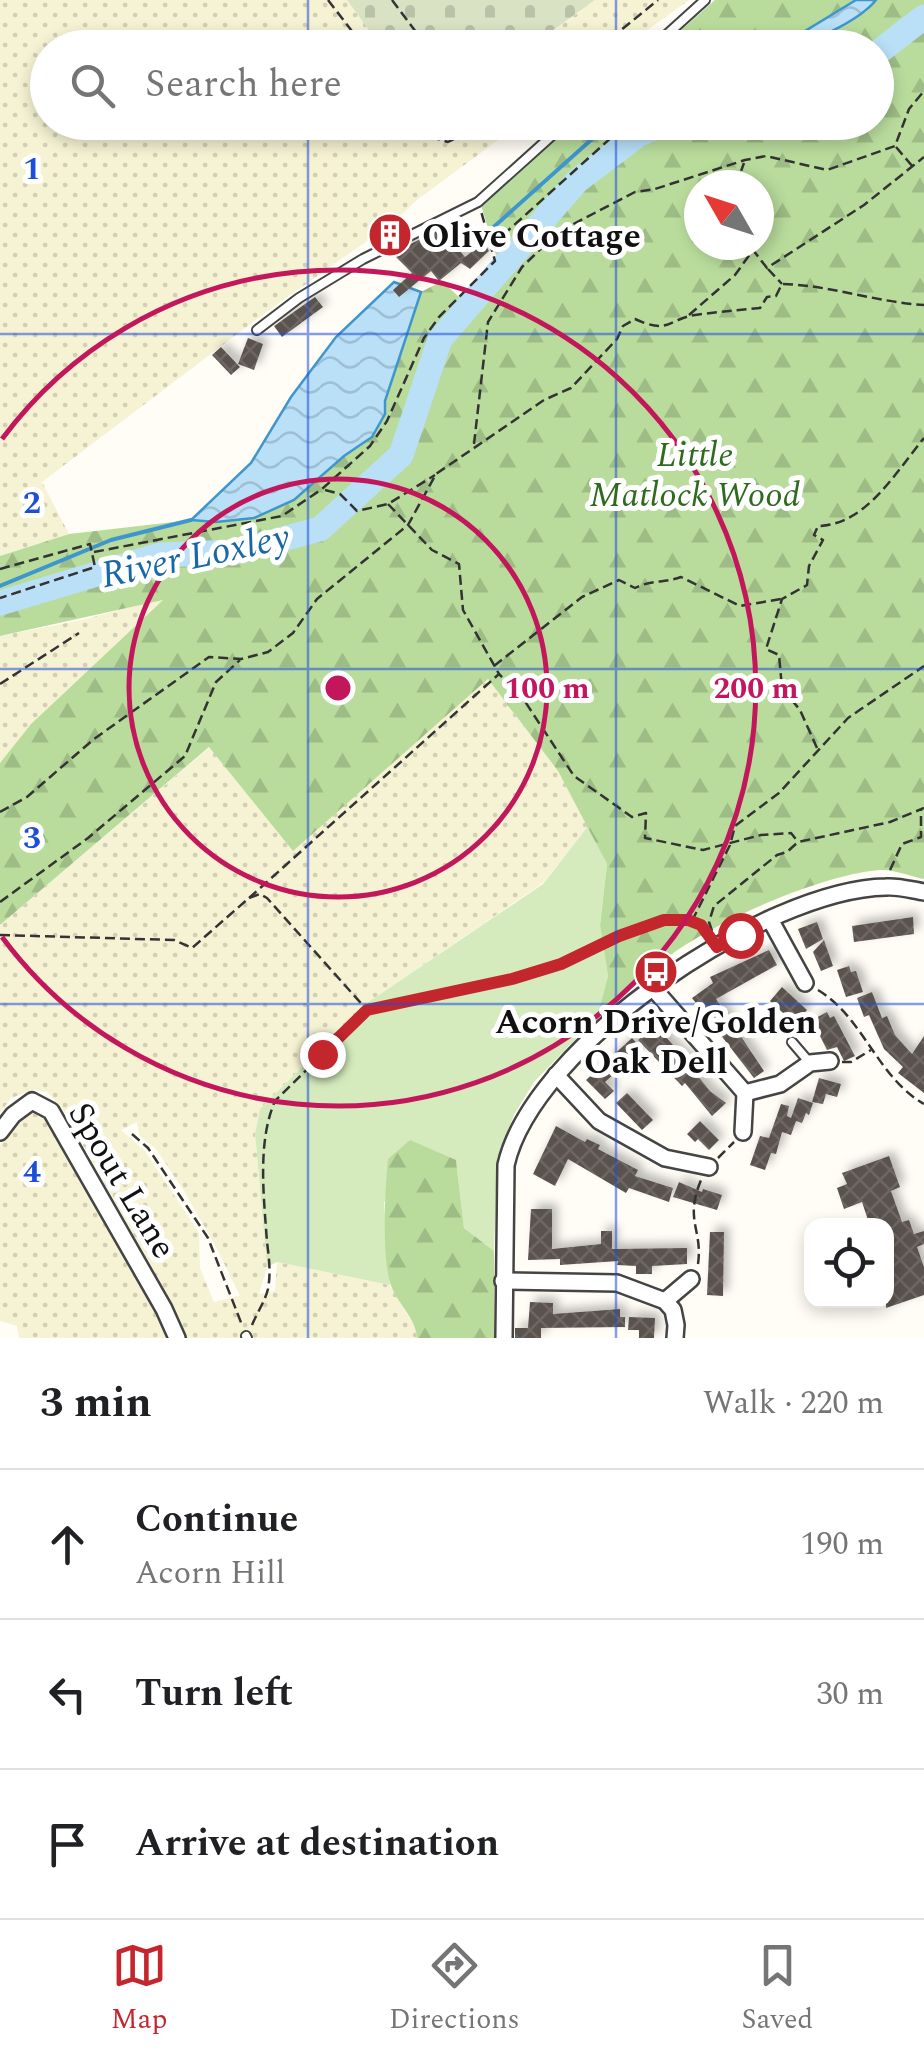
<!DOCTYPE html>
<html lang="en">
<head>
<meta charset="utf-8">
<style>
  body { margin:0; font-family:Spectral,serif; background:#f6f6f6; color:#202124 }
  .controls { position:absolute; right:30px; bottom:30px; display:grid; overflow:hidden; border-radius:20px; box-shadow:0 5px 15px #0003 }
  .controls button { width:90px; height:90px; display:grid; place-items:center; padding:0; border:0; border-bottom:2px solid #e0e0e0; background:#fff; color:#202124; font:50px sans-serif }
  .compass { position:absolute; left:684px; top:170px; width:90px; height:90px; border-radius:50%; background:#fff; box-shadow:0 5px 15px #0003; rotate:309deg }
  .stop { position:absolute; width:30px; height:30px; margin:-22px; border:8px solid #c4262e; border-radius:50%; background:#fff }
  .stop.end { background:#c4262e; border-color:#fff; box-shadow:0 2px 10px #0008 }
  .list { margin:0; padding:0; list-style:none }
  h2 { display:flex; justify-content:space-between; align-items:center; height:130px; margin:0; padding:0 40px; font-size:42px }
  h2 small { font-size:32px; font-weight:400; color:#757577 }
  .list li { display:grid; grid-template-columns:65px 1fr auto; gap:30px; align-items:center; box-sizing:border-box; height:150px; padding:0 40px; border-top:2px solid #e0e0e0 }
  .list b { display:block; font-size:38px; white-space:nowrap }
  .list p { margin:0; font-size:32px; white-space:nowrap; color:#757577 }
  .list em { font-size:32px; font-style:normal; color:#757577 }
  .icon { flex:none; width:55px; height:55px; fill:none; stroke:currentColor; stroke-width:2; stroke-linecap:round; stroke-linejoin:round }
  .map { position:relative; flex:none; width:924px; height:1338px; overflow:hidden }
  .search { position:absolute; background:#fff; box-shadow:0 5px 15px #0003; left:30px; right:30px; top:30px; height:110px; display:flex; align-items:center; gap:25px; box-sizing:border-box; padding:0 35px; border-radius:55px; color:#757577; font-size:38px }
  .sheet { height:580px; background:#fff }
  nav { display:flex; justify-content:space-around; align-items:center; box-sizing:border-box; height:140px; border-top:2px solid #e0e0e0; background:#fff; font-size:28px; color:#757577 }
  nav a { display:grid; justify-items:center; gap:5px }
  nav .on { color:#c4262e }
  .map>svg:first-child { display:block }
  .farmland { fill:url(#farmland-dots); fill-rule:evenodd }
  .grass { fill:#d5ebbd }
  .forest { fill:url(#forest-firs); fill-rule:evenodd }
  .cemetery { fill:url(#cemetery-stones) }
  .water { fill:url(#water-waves); stroke:#3f96cf; stroke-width:2.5 }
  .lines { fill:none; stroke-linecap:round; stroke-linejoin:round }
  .stream { stroke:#3f96cf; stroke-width:4 }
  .river { stroke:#b9e0f7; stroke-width:25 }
  .building { fill:url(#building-cross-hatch); filter:url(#shadow) }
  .lane-casing { stroke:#444; stroke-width:12 }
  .street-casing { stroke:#444; stroke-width:20 }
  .path { stroke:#333; stroke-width:2.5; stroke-dasharray:10 5; stroke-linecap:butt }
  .lane { stroke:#fff; stroke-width:8 }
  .street { stroke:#fff; stroke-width:15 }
  .route { stroke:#c4262e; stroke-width:12 }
  .grid { fill:none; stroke:#1d4ed8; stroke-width:2.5; stroke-opacity:0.55 }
  .ring { fill:none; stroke:#c2185b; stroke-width:5 }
  .labels { text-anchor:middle; stroke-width:10; stroke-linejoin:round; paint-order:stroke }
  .poi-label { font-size:35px; font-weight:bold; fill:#111; stroke:#fff; text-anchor:start }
  .park-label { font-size:35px; font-style:italic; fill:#2f6b1f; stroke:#fff }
  .street-label { font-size:35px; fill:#111; stroke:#fff }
  .water-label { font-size:38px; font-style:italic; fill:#1768a6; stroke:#fff }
  .grid-label { font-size:32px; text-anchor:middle; font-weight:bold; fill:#1d4ed8; stroke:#fff; stroke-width:10; stroke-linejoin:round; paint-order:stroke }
  .centre { fill:#c2185b; stroke:#fff; stroke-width:5 }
  .ring-label { font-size:30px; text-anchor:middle; font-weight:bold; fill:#c2185b; stroke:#fff; stroke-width:10; stroke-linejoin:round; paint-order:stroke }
</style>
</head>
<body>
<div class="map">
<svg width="924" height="1338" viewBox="0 0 924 1338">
  <defs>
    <pattern id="farmland-dots" width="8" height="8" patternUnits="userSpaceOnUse" patternTransform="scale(2.5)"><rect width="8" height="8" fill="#f6f3d4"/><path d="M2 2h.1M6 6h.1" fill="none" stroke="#d2cfb5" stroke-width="1.8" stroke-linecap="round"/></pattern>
    <pattern id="forest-firs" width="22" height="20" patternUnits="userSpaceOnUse" patternTransform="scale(2.5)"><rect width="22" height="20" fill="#b9dc9c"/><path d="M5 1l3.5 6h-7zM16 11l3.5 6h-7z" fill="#9ebc85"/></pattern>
    <pattern id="cemetery-stones" width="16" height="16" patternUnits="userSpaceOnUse" patternTransform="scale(2.5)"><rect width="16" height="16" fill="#d9e3c4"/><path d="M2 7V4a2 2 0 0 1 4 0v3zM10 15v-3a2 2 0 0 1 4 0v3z" fill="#b9c2a7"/></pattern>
    <pattern id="water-waves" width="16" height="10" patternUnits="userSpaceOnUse" patternTransform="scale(2.5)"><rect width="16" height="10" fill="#b9e0f7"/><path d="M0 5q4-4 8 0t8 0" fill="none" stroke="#9ebfd3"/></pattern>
    <pattern id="building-cross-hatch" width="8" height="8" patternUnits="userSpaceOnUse" patternTransform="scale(2.5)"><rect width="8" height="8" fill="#5a524d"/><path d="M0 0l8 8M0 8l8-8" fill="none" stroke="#6d6662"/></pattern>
    <filter id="shadow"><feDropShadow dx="5.5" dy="-5.5" stdDeviation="5" flood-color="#0004"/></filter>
  </defs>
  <rect width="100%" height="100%" fill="#fffdf5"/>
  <!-- farmland -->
  <g class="farmland">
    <polygon points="0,0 347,0 382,47 48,48 48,122 521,123 417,200 394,222 265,313 42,482 69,534 0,556"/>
    <polygon points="595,0 689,0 624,47 530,48"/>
    <polygon points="165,598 31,724 0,763 0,636 82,620"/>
    <path d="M488,679L558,771L588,826L543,883L364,1005L260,1109L255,1133L267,1267L259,1294L275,1291L277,1262L390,1285L416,1329L417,1338H185L152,1268L62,1108L47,1092L33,1090L11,1098L0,1113V925L210,747L293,850ZM137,1122L139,1135L156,1149L184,1191L215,1245L240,1296L214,1302L200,1268L199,1233L145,1151L121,1130Z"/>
    <polygon points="37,1112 49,1121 161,1314 171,1338 19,1338 17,1326 0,1321 0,1145 25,1115"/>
  </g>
  <!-- grass -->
  <polygon class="grass" points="588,826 607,864 600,924 608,976 597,1017 534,1082 514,1115 497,1159 494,1251 464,1228 456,1160 384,1202 390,1285 277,1262 267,1267 255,1133 260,1109 364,1005 543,884"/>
  <!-- forest -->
  <g class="forest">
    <polygon points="715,0 856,0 779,47 661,48"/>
    <path d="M876,0H924V879C910,876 893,869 879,870C820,875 714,922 668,957C643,976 621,997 597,1017L608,976L600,925L607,864L558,771L488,679L293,851L209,747L0,925V763L31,724L163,600L0,636V556L69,534L191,520L216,522L344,456L372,437L385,414V402L421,292L442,281L460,298L498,262L481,205L574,123L876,122V48L794,47L866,12ZM699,185H759V245H699Z"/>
    <path d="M410,1140L456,1160L464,1228L494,1251V1338H417C416,1319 399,1305 392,1288C381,1263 385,1187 388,1159Z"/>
  </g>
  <!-- cemetery -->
  <polygon class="cemetery" points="347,0 595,0 530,47 382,48"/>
  <!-- water -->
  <g class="water">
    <path d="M856,0H876C860,20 805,48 779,47Z"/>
    <polygon points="394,282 421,292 385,401 385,414 372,437 344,456 294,500 254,518 216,522 191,520 251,463 291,397 336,337"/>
  </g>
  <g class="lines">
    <!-- stream -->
    <g class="stream">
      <polyline points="488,232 610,123 639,134"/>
      <polyline points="0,586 111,540 191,520"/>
    </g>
    <!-- river -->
    <g class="river">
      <polyline points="876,54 924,17"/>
      <polyline points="0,603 160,555 234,552 320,529 401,455 440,339 577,181 639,134 670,122"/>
    </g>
  </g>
  <!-- building -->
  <g class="building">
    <polygon points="441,229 465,257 484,242 489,251 470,269 461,263 439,281 431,271 399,297 393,290 412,273 392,253"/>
    <polygon points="315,297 323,307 282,337 274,326"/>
    <polygon points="248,338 263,344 254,370 238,364"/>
    <polygon points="221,347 240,367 231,375 212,355"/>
    <polygon points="913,917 914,934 854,942 852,926"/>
    <polygon points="817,922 823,939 806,949 798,929"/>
    <polygon points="824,940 833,966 821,971 813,952"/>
    <polygon points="769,950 777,965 716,999 764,1071 754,1078 692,998 713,983 710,977"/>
    <polygon points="849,966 851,972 856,971 863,992 846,997 837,970"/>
    <polygon points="782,987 807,1010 795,1024 770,1001"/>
    <polygon points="872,992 882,1018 887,1016 895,1035 912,1054 924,1036 924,1093 898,1073 903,1067 884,1049 869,1015 864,1017 857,998"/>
    <polygon points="827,1012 830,1018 834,1016 855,1056 844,1061 837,1047 827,1050 812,1020"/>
    <polygon points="655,1025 683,1056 685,1054 692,1062 689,1065 710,1091 726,1103 712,1116 685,1083 682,1086 638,1040"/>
    <polygon points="632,1038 642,1049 605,1082 614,1091 605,1099 586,1080"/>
    <polygon points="819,1078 841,1084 837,1097 826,1094 823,1104 812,1102"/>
    <polygon points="627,1093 653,1120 642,1130 616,1103"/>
    <polygon points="798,1098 813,1103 809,1115 806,1113 802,1123 796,1121 791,1135 782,1132 776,1154 771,1153 765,1170 750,1165 760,1136 769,1138 781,1104 789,1106 787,1116 791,1118"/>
    <polygon points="700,1121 719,1140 709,1150 698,1139 695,1142 687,1134"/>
    <polygon points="556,1126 585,1142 587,1139 600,1145 598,1149 638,1170 635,1176 673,1188 669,1202 629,1188 626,1193 568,1159 555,1186 533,1174"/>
    <polygon points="889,1156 900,1187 891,1191 902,1222 909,1220 914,1234 924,1231 924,1244 917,1247 924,1267 924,1295 886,1308 886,1226 870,1226 862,1202 844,1209 837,1188 847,1184 842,1173"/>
    <polygon points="679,1182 702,1192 703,1189 722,1195 717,1210 673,1197"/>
    <polygon points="531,1209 552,1209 552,1249 601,1244 601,1231 612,1231 612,1249 687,1248 687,1264 652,1266 652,1274 636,1274 636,1266 617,1265 618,1261 560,1265 560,1259 528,1260"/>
    <polygon points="710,1232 724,1232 723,1296 707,1295"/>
    <polygon points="530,1302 553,1303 553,1314 620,1309 620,1317 625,1317 625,1327 541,1328 541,1338 515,1338 515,1328 528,1328"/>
    <polygon points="629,1317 655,1318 654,1338 639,1338 639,1330 628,1330"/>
  </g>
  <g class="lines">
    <defs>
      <g id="lane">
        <polyline points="652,48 705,0"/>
        <polyline points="257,330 299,298 363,259 478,202 567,122"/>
        <polyline points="792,1042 810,1063"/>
        <polyline points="246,1336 247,1338"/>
      </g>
      <g id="street">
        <polyline points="771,921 805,983"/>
        <polyline points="653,988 745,1093 780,1084 810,1063 830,1061"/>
        <polyline points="556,1075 599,1121 665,1158 709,1167"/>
        <polyline points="0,1132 13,1115 32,1101 51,1111 164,1309 177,1338"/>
        <polyline points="743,1132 745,1093"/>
        <polyline points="503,1281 617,1283 665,1301 673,1310 676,1325 675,1338"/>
        <polyline points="665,1301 691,1279"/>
        <path d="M504,1338L506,1165C533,1045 766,889 886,887C898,886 912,890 924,892"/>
      </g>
    </defs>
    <!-- lane casing -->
    <use href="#lane" class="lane-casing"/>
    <!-- street casing -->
    <use href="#street" class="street-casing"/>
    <!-- path -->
    <g class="path">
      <polyline points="328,0 365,48"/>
      <polyline points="392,0 428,48"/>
      <polyline points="599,48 658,0"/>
      <polyline points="423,122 435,138 448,142 487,122"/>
      <polyline points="896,147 913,167"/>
      <polyline points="736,185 744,163"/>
      <polyline points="492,245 613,136"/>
      <polyline points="734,245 751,249"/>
      <polyline points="768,269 782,284"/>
      <polyline points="689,315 735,275 753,250 767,268 864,205 924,157"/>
      <polyline points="474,444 488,322 522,267 558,232 635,192 655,189 745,160 766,156 827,170 895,146 909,109 924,91"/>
      <polyline points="325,490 340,494 357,511 388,504 435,475"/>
      <polyline points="388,504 432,550 459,564 463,610 499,674"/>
      <polyline points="94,552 282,516 322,489 370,446 387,421 424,338 439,317 495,261 481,211"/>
      <polyline points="0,569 90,544 95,567 0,598"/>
      <path d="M494,666L582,597L619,580L635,588C650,580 665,583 681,577L740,606L781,599"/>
      <polyline points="0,684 79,633"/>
      <path d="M817,748L800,710L782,688L779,655L766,649L782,599L807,585L809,566L823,540L814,535L818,526C866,525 895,473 924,438"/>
      <path d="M0,812L27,797L94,739L209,657L241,659L268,652L293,633L317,599L408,525L436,474L544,400L571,388L617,339L623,326L635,319C670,335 668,319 695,315C717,312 738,310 760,308L767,297L776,296L782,284C830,285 875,302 924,305"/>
      <polyline points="890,870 902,844 921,837 921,809"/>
      <polyline points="249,898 499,674 522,697 574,776 632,817 646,813 645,838 703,850 761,835 791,833 798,842"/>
      <polyline points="0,902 88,838 185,756 216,682 240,660"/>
      <polyline points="692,921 730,845 735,826 779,793 848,718 924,666"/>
      <polyline points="712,931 709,922 714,906 777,855 787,852 798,842 890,822 924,808"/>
      <polyline points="0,935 174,940 192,948 249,898 260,894 267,898 367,1010"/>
      <path d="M818,990C864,1018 877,1077 924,1104"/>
      <path d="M368,1010C431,995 495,986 555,965C592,953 624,930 662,921C681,916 698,920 709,936"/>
      <polyline points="842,1062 851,1062 871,1050"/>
      <polyline points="132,1134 148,1148 208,1238 242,1325"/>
      <polyline points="718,1158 734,1142"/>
      <path d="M698,1264C703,1229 684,1221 701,1180"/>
      <path d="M252,1325C257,1313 265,1301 268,1289C271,1273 269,1258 267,1242C264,1198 257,1142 275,1101L366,1011"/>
    </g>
    <!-- lane -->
    <use href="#lane" class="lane"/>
    <!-- street -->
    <use href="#street" class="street"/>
  </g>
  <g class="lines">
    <!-- route -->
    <polyline class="route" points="322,1054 367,1010 512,979 561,964 619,936 664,920 688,920 701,925 717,947 740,935"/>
  </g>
  <!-- grid -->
  <path class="grid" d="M308,0V48M616,0V48M308,122V1338M616,122V1338M0,334H924M0,669H924M0,1004H924"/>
  <!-- distance rings -->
  <g class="ring">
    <circle cx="338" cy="688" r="209"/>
    <path d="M2 439A418 418 0 1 1 2 937"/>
  </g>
  <!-- icons -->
  <defs>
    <symbol id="building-disc" viewBox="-11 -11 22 22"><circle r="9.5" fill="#c4262e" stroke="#fff"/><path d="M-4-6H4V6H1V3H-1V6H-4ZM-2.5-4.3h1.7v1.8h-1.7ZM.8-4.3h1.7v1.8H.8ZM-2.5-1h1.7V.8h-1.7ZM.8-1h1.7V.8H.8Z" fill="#fff"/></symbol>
    <symbol id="bus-disc" viewBox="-11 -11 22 22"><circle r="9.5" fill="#c4262e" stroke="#fff"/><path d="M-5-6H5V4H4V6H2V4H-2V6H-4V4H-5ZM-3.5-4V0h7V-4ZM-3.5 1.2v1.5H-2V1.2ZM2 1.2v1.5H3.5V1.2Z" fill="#fff"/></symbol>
  </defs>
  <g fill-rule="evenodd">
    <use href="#building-disc" x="365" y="210" width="50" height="50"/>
    <use href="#bus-disc" x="631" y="947" width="50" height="50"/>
  </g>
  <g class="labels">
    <!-- poi labels -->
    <g class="poi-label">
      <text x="422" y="247">Olive Cottage</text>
      <text x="656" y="1033" text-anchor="middle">Acorn Drive/Golden<tspan x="656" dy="40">Oak Dell</tspan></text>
    </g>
    <!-- park labels -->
    <g class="park-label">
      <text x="695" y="466">Little<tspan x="695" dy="40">Matlock Wood</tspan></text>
    </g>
    <!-- street labels -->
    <g class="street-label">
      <text transform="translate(123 1180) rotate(59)" y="12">Spout Lane</text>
    </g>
    <!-- water labels -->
    <g class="water-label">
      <text transform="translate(195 555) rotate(-12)" y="13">River Loxley</text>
    </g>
  </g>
  <g class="grid-label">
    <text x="32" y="179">1</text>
    <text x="32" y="513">2</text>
    <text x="32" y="848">3</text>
    <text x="32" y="1182">4</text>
  </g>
  <circle cx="338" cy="688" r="15" class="centre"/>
  <g class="ring-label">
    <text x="547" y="698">100 m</text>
    <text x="756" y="698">200 m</text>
  </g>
</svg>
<div class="controls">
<button><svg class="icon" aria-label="locate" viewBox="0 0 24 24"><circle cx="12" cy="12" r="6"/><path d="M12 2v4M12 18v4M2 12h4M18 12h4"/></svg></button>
</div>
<svg class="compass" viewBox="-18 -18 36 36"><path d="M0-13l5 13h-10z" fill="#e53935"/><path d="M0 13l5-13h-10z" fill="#757577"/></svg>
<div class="stop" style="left:740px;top:935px"></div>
<div class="stop end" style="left:322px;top:1054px"></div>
<div class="search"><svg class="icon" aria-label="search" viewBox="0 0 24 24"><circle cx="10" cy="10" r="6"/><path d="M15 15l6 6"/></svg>Search here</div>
</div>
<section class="sheet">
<h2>3 min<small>Walk · 220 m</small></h2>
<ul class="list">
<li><svg class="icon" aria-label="ahead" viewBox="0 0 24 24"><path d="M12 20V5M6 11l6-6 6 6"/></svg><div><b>Continue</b><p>Acorn Hill</p></div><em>190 m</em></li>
<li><svg class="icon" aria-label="left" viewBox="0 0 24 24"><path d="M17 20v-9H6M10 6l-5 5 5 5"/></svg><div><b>Turn left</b></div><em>30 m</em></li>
<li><svg class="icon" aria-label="arrive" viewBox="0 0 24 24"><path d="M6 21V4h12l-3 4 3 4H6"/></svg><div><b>Arrive at destination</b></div></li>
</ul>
</section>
<nav>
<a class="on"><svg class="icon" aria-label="map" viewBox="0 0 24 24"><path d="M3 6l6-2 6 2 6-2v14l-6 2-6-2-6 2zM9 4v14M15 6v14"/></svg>Map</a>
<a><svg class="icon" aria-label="directions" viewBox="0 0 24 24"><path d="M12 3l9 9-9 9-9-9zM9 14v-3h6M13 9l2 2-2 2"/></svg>Directions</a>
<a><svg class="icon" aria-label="saved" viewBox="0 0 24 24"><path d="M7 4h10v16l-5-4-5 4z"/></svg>Saved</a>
</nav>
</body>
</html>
